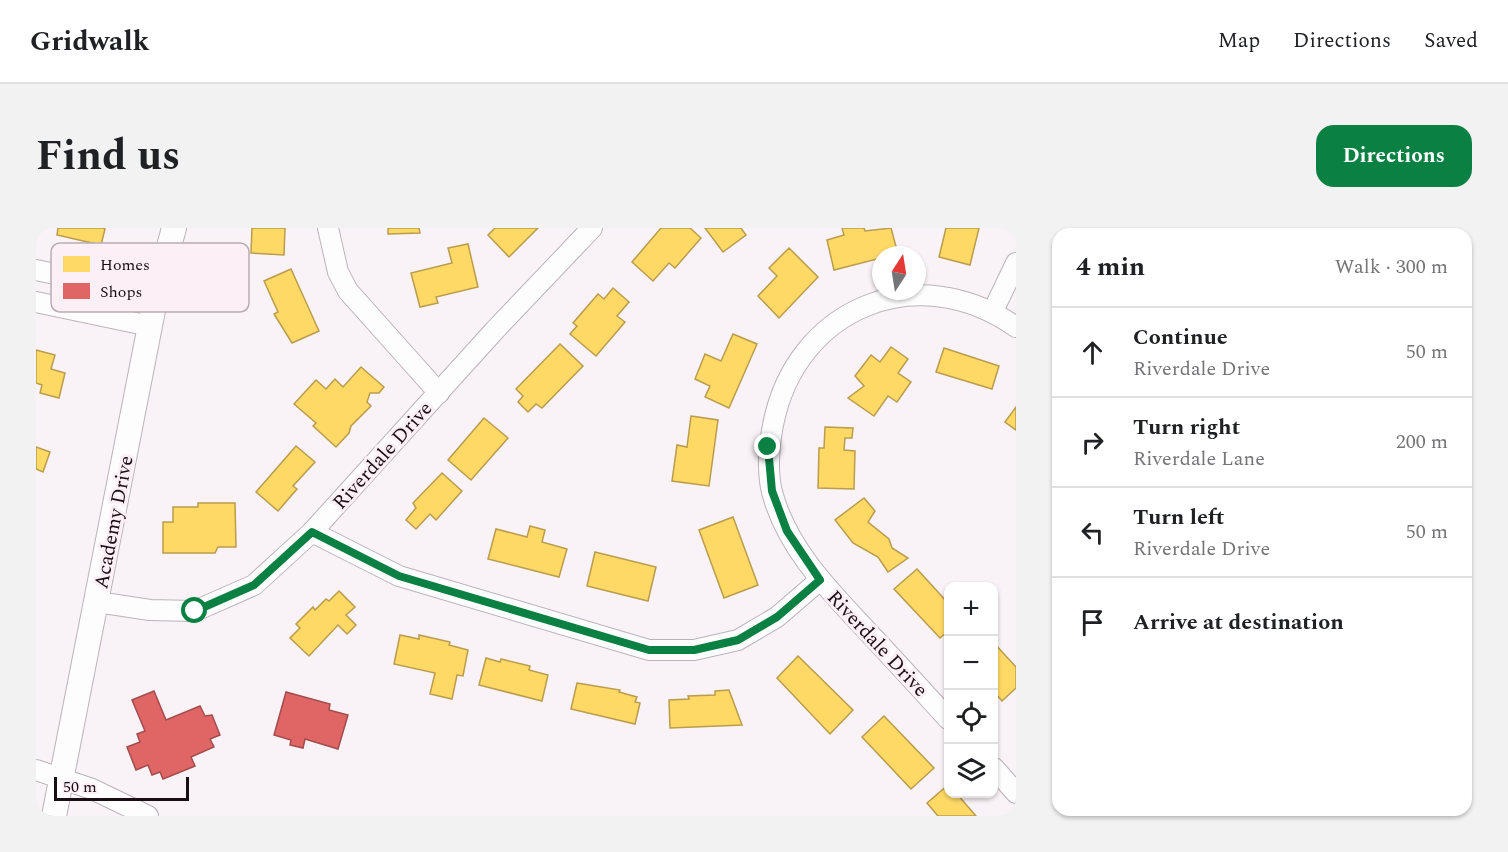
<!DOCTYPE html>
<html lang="en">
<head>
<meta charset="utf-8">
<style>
  body { margin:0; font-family:Spectral,serif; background:#f2f2f2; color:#202124 }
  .controls { position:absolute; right:18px; bottom:18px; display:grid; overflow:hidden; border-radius:12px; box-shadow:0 2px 4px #0004 }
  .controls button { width:54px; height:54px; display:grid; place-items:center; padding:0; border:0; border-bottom:2px solid #e0e0e0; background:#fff; color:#202124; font:30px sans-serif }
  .compass { position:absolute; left:836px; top:18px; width:54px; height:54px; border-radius:50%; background:#fff; box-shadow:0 2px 4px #0004; rotate:12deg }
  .scale { position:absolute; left:18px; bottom:15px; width:135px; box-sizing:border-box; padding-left:6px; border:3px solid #180e14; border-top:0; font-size:16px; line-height:21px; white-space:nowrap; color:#180e14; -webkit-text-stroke:4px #fceff6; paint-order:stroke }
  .stop { position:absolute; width:18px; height:18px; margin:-14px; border:4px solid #0b8043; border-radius:50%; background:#fff }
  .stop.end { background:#0b8043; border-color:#fff; box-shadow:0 2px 6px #0008 }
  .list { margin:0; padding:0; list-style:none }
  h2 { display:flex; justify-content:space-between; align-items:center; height:78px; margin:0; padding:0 24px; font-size:26px }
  h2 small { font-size:20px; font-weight:400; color:#757577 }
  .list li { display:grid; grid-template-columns:39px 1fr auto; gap:18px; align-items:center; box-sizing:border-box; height:90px; padding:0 24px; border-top:2px solid #e0e0e0 }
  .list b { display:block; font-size:22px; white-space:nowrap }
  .list p { margin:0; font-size:20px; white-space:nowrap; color:#757577 }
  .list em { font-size:20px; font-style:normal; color:#757577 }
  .icon { flex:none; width:33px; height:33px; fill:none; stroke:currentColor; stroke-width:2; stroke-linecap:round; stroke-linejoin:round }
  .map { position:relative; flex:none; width:980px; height:588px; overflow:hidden; border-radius:18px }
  header { display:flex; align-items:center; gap:36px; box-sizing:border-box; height:84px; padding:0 30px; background:#fff; border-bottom:2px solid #e0e0e0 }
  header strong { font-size:28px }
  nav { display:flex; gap:33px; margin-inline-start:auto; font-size:21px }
  .intro { display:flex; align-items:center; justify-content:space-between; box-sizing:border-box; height:144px; padding:0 36px }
  h1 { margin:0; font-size:42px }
  .button { padding:15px 27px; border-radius:18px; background:#0b8043; color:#fff; font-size:21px; font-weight:700 }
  main { display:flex; gap:36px; padding:0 36px }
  aside { flex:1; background:#fff; border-radius:18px; box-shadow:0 2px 4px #0004 }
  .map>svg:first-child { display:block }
  .homes { fill:#ffd966; stroke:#ba9c4d; stroke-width:1.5 }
  .shops { fill:#e06666; stroke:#a44c4d; stroke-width:1.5 }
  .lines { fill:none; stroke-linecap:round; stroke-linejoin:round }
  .minor-casing { stroke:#bbb3b8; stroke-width:22 }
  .tertiary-casing { stroke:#bbb3b8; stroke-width:26 }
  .minor { stroke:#fefdfe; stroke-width:20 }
  .tertiary { stroke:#fefdfe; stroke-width:24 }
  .route { stroke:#0b8043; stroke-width:8 }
  .labels { text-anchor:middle; stroke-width:6; stroke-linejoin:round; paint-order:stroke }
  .street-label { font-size:20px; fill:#180e14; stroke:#fceff6 }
  .key { fill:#fceff6; stroke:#b8acb2; stroke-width:1.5 }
  .key-label { font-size:16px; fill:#180e14 }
</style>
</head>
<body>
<header>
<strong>Gridwalk</strong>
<nav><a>Map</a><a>Directions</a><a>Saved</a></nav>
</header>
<div class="intro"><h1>Find us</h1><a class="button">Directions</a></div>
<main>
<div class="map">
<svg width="980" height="588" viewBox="0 0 980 588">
  <rect width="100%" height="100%" fill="#f9f2f6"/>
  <!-- homes -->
  <g class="homes">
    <polygon points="22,0 67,0 69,1 65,17 21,7"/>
    <polygon points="216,0 249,0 248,27 215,25"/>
    <polygon points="352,0 383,0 384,5 352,6"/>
    <polygon points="459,0 502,0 473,29 452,7"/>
    <polygon points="625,0 654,0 665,10 639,40 633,35 617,53 596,34"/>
    <polygon points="669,0 705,0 710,7 687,24"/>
    <polygon points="806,0 828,0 829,3 855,0 862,26 845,27 845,30 798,42 791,12 808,7"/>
    <polygon points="910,0 943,0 934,37 903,29"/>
    <polygon points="432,16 442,59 400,69 402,75 384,79 375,45 416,35 412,20"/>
    <polygon points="753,20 782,49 743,90 722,68 741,48 733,40"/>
    <polygon points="255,41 283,103 256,115 238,86 242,84 228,53"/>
    <polygon points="577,60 593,74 581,88 589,94 560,128 534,106 541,98 537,95 562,66 568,71"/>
    <polygon points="697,106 721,116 693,180 669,169 674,158 659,151 669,126 685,133"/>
    <polygon points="524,116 547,138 506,180 500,176 492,184 482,174 487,168 480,161"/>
    <polygon points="855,119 872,131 862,145 875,154 861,174 852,168 838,188 812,170 828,158 819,148 835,127 844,134"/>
    <polygon points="908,120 963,138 956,161 900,144"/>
    <polygon points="0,122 19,127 15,141 29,145 23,170 4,165 6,157 0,155"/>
    <polygon points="325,139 348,159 343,165 334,165 331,174 335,178 315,198 313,205 300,219 277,198 280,195 258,176 280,152 290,161 299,151 307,159"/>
    <polygon points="980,179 980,202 969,194"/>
    <polygon points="655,188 682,192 673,258 636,253 641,217 651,219"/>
    <polygon points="448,190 472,210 435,252 412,232"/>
    <polygon points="789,199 817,200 816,210 809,210 808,222 819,223 818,261 782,260 783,220 788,220"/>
    <polygon points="260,218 279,234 257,258 261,261 242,283 220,264"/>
    <polygon points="0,219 14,224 7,244 0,241"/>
    <polygon points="406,245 426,263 400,292 394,286 380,301 370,292 380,280 377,275"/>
    <polygon points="828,270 839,283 832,294 853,311 856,320 872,330 852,344 842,329 817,315 799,292"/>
    <polygon points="162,275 199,275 200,319 182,319 179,325 127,325 127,294 137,294 137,279 162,279"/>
    <polygon points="697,289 722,357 688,370 663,302"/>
    <polygon points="494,298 509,302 506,314 531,321 523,349 452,331 460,301 491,309"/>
    <polygon points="559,324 620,339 612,373 551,358"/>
    <polygon points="881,341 912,375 912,403 904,410 858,361"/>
    <polygon points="303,363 319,379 310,387 320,397 311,406 302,397 273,428 254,410 264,400 260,396 277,379 279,382 290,371 293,373"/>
    <polygon points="364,407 383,411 383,407 414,414 413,417 432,422 427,448 421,447 416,471 394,466 399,445 358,436"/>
    <polygon points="958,415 980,439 980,460 966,473 958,464"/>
    <polygon points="762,428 817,482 794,506 741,450"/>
    <polygon points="450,430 464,434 465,431 494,438 493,442 512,447 506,473 443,457"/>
    <polygon points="541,455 584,462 583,464 601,469 599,474 604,475 599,496 535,481"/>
    <polygon points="693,462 706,497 634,500 633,472 653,471 652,468 679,467 679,463"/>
    <polygon points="848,488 898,540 875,561 826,509"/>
    <polygon points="912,557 912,566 921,566 940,588 902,588 891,575"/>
  </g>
  <!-- shops -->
  <g class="shops">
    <polygon points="118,463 130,492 164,478 169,488 176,487 184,507 174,511 178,519 155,529 159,538 127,551 124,544 116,547 112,537 100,542 91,519 104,514 101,506 109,503 96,472"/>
    <polygon points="250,464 294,476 293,482 312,487 302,521 269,511 267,520 254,517 255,512 238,507"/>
  </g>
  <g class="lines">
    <defs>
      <g id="minor">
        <polyline points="292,0 302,44 312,63 403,165"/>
        <polyline points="0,42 120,67"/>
        <polyline points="0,74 114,98"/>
        <polyline points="957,83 980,35"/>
        <polyline points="276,304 363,348 613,422 658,422 702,412 741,389 784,352"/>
        <polyline points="61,374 114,382 159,383 218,357 276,304 459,102 556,0"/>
        <path d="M912,491C886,462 859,433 833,405C794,363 751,321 736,264C731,243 733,218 737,197C760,79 882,30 980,99"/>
        <polyline points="958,540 980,565"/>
        <polyline points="0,542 56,561 112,588"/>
      </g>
      <polyline id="tertiary" points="18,588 120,67 138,0"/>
    </defs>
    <!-- minor casing -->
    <use href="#minor" class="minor-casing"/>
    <!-- tertiary casing -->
    <use href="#tertiary" class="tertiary-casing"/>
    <!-- minor -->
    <use href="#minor" class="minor"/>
    <!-- tertiary -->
    <use href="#tertiary" class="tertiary"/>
  </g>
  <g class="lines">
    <!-- route -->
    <polyline class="route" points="159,383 218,357 276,304 363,348 613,422 658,422 702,412 741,389 784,352 751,303 736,263 732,219"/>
  </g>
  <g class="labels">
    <!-- street labels -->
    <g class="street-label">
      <text transform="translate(346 227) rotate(-48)" y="7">Riverdale Drive</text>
      <text transform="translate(77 294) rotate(-79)" y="7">Academy Drive</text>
      <text transform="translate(842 415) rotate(47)" y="7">Riverdale Drive</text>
    </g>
  </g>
  <!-- legend -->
  <rect x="15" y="15" width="198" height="69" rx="9" class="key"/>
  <rect x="27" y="28" width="27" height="16" fill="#ffd966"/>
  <rect x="27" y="55" width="27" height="16" fill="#e06666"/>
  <g class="key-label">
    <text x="64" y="42">Homes</text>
    <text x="64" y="69">Shops</text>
  </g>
</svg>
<div class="controls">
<button>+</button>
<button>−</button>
<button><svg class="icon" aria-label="locate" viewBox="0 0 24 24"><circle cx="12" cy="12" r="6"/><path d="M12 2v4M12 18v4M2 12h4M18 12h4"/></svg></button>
<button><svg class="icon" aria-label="layers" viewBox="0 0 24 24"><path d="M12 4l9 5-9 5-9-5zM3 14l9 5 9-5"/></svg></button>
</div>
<svg class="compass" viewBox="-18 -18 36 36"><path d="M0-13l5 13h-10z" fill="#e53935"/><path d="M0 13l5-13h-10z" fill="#757577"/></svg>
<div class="scale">50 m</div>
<div class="stop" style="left:159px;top:383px"></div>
<div class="stop end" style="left:732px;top:219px"></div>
</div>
<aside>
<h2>4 min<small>Walk · 300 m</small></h2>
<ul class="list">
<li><svg class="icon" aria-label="ahead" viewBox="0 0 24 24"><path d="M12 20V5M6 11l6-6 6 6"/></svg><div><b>Continue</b><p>Riverdale Drive</p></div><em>50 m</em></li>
<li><svg class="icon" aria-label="right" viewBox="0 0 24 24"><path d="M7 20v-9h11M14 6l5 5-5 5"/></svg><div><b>Turn right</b><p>Riverdale Lane</p></div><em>200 m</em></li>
<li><svg class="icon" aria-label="left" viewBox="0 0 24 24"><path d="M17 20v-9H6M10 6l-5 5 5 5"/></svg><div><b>Turn left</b><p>Riverdale Drive</p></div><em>50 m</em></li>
<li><svg class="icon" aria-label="arrive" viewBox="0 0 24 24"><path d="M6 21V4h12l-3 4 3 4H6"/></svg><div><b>Arrive at destination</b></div></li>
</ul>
</aside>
</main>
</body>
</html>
